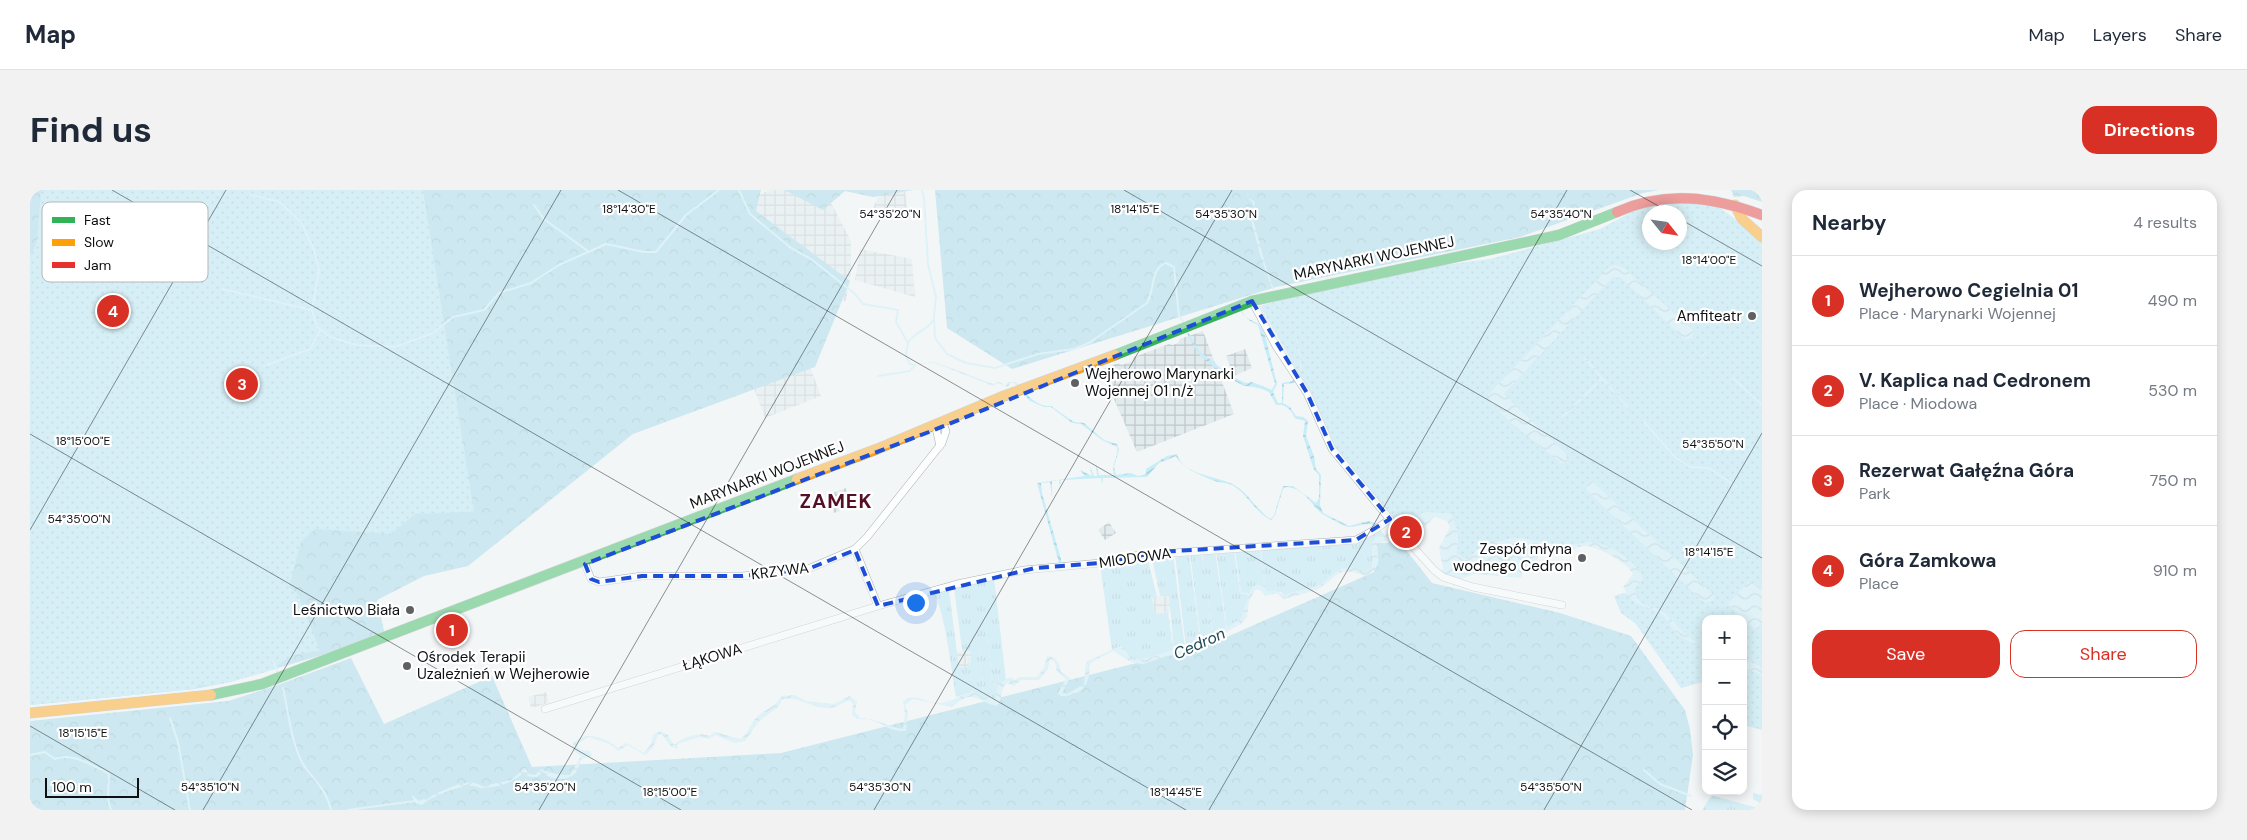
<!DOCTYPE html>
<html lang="en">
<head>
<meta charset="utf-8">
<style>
  body { margin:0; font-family:"DM Sans",sans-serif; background:#f2f2f3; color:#1f2937 }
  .controls { position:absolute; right:15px; bottom:15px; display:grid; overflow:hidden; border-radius:10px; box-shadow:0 2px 12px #0003 }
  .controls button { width:45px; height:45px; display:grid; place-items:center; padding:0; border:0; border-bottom:1px solid #e0e1e3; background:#fff; color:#1f2937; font:25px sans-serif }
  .compass { position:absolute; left:1612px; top:15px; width:45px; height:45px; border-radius:50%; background:#fff; box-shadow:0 2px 12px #0003; rotate:120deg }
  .scale { position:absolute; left:15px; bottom:12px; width:94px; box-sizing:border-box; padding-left:5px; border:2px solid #0e1011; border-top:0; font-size:14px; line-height:18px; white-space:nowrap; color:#0e1011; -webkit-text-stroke:4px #fff; paint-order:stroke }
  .you { position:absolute; left:885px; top:412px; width:18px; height:18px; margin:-12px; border:4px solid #fff; border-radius:50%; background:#1a73e8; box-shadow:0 0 0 8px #1a73e833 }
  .badge { display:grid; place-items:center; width:32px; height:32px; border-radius:50%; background:#d93025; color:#fff; font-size:16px; font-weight:700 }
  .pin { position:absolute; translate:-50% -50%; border:2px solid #fff; box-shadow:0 1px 5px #0006 }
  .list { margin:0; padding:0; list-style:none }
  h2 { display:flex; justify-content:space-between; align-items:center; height:65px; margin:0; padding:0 20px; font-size:21px }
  h2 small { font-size:16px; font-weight:400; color:#747a83 }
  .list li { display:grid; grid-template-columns:32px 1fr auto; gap:15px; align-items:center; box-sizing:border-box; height:90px; padding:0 20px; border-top:1px solid #e0e1e3 }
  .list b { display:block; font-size:19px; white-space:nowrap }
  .list p { margin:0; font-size:16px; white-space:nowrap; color:#747a83 }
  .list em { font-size:16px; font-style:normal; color:#747a83 }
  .actions { display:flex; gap:10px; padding:15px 20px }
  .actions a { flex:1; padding:11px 0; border:1px solid #d93025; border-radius:15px; text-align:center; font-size:18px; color:#d93025 }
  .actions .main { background:#d93025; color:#fff }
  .icon { flex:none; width:28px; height:28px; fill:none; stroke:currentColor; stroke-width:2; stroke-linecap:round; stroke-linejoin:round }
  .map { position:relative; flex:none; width:1732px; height:620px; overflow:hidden; border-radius:15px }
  header { display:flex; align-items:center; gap:30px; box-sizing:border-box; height:70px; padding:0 25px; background:#fff; border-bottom:1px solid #e0e1e3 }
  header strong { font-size:24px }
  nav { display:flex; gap:28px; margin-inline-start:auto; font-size:18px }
  .intro { display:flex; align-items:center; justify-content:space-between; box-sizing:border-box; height:120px; padding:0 30px }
  h1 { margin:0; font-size:35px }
  .button { padding:12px 22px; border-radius:15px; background:#d93025; color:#fff; font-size:18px; font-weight:700 }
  main { display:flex; gap:30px; padding:0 30px }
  aside { flex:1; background:#fff; border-radius:15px; box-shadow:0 2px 12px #0003 }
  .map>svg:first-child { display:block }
  .industrial { fill:url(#industrial-grid) }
  .grass { fill:url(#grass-tufts) }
  .forest { fill:url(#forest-crowns) }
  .park { fill:url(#park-dots); fill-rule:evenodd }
  .water { fill:url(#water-waves) }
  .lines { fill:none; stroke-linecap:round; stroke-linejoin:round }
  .stream { stroke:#c6edf8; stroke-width:2 }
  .street-casing { stroke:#adafb0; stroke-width:8 }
  .fast-casing { stroke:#adafb0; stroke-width:11 }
  .slow-casing { stroke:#adafb0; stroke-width:11 }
  .jam-casing { stroke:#adafb0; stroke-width:11 }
  .street { stroke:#fdfefe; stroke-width:7 }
  .fast { stroke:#30b455; stroke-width:10 }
  .slow { stroke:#ff9f0a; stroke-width:10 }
  .jam { stroke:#e5322d; stroke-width:10 }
  .marked { fill:none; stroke:#1d4ed8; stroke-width:4; stroke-dasharray:10 6; stroke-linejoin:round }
  .ticks { fill:none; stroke:#0e1011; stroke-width:1; stroke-opacity:0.45 }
  .poi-dot { fill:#5e6062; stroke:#fff; stroke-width:2 }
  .labels { text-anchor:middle; stroke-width:4.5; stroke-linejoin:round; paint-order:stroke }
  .street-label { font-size:15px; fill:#0e1011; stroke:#fff }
  .poi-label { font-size:15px; fill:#0e1011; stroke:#fff; text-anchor:end }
  .water-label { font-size:16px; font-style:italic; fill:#1e4a56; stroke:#fff }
  .district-label { font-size:20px; font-weight:bold; letter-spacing:1px; fill:#551026; stroke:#fff }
  .key { fill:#fff; stroke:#b7b7b8; stroke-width:1 }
  .key-label { font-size:14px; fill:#0e1011 }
  .ticks-label { font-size:12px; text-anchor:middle; fill:#0e1011; stroke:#fff; stroke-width:4.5; stroke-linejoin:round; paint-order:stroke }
</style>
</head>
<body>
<header>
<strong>Map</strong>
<nav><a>Map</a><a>Layers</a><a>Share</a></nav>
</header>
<div class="intro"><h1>Find us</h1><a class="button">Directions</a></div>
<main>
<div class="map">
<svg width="1732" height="620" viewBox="0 0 1732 620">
  <defs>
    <pattern id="industrial-grid" width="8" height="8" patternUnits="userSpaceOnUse" patternTransform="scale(1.25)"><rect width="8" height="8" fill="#e1eaed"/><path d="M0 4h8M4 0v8" fill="none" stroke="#c0c8ca"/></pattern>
    <pattern id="grass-tufts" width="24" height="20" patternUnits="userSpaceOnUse" patternTransform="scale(1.25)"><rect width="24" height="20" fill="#b3e4f1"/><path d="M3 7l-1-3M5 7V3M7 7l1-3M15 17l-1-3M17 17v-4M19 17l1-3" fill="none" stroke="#99c3ce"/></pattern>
    <pattern id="forest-crowns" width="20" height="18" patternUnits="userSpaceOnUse" patternTransform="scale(1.25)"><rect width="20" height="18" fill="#9fd8e6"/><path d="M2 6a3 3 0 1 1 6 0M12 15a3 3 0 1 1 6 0" fill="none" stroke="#88b8c4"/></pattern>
    <pattern id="park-dots" width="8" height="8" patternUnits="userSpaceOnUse" patternTransform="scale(1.25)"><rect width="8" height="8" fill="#b3e4f1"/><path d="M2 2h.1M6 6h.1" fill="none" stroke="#99c3ce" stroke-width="1.8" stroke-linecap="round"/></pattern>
    <pattern id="water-waves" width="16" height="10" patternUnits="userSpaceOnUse" patternTransform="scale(1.25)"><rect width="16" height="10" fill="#c6edf8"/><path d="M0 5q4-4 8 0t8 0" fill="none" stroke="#a9cad4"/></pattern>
  </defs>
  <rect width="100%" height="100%" fill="#f3f6f7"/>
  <!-- industrial -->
  <g class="industrial">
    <polygon points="739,0 795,1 821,51 821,81 816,111 810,112 735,45 719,11"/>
    <polygon points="851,0 875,0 878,25 841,23"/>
    <polygon points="830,59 882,69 885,107 825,90"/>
    <polygon points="1173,141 1204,224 1107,262 1080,200 1074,179 1088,173 1092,175 1102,171 1104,167 1139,154 1143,155 1148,153 1150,149"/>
    <polygon points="1215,159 1222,178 1204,186 1196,166"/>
    <polygon points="779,174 791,206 735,228 720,188"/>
    <polygon points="816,298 822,316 804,323 797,305"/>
    <polygon points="1079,332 1086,343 1075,350 1068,340"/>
    <polygon points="1139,404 1142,421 1125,424 1122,408"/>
    <polygon points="941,460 943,477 928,479 926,462"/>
    <polygon points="516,502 519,513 501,518 498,507"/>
  </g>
  <!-- grass -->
  <g class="grass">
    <path d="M1350,339L1355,346L1342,353V378L1334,383C1305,369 1306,389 1285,397C1275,401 1265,400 1255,406L1251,402H1236L1224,396L1219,404L1211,402L1205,360L1230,358L1233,380L1231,358L1329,351Z"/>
    <polygon points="1204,360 1210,403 1219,405 1211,429 1197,438 1186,361"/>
    <polygon points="1185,361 1196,438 1171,451 1160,363 1171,362 1174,378 1172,362"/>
    <polygon points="1159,363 1170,451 1156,458 1145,364"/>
    <polygon points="1143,364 1155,458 1144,461 1139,405 1130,406 1122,368 1130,365 1132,376 1131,365"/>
    <path d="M1117,366L1127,407L1122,408L1125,424L1138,422L1143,461C1133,462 1108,473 1101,469C1097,466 1094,460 1091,456L1082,460L1070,374Z"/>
    <path d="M964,388L976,490L967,499L966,509L954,508L942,502L926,507C922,485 915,418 903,403L918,398L919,401L929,478L938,477V473L941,472V461L933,462L932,459L924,397Z"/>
    <polygon points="1723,603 1731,605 1732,603 1732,620 1672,620 1681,606 1684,606 1728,618 1730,613 1723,609"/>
  </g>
  <!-- forest -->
  <g class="forest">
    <polygon points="0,0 731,0 726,21 820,91 785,177 603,244 438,376 394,386 347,410 355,445 316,458 200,492 165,499 0,515"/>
    <polygon points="754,0 883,0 843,7 815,1 793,20"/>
    <polygon points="905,0 1629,0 1613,3 1490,47 1246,97 982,179 917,138"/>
    <polygon points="1701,0 1732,0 1732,12 1714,6 1704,7"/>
    <polygon points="1366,347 1402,393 1530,423 1601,446 1655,520 1660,539 1663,565 1655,620 0,620 0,531 198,511 242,497 321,468 354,534 462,486 502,577 751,563 1181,454 1344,382 1346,353 1357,353"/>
  </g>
  <!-- park -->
  <g class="park">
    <polygon points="11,0 393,0 444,322 385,324 361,344 285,339 271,352 259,397 268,404 290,461 263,465 239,481 200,492 180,496 169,494 165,499 0,515 0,67 7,52"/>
    <path d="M1640,11L1684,13L1732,50V540L1717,536L1713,532V429H1676V495L1673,492L1651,498L1606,434L1591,423L1584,406L1594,403L1606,406L1604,399L1611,382L1561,352L1536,356L1486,348L1450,358L1436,370L1427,364L1428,342L1421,324L1394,322L1386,330L1370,336L1304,257L1281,205L1230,116L1259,107L1413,75L1460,69L1570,39L1611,17ZM1620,22H1650V52H1620Z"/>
  </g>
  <!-- water -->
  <g class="water">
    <path d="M1217,0L1219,8L1225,12L1222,26L1236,77L1252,122L1265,141L1271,167V181L1264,193L1254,194L1253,213L1260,217L1266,226L1273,227L1278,231L1276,246L1284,266L1286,279L1291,285L1290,315L1293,323L1319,336L1338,331L1348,334L1346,336C1335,331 1330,337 1319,337C1313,337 1301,328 1294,325C1283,319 1277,299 1257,297L1253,299L1245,325L1241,330C1224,322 1217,302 1200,294C1196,293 1192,293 1188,292C1176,288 1151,278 1146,266L1129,273L1117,287L1073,288L1072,295L1071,288L1031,290L1030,295L1029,290L1022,291V307L1020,292L1011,293L1012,303L1031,369V373H1029L1007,293L1055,286L1050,280L1062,286L1060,277L1064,286H1067L1066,274L1069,285H1084C1081,274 1089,267 1087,257L1072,250L1051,234L1042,233L1021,217H1014L1000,211L983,192L980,193L978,197L968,193L963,196L905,173L884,174L905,172L963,194C969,191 971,192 975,196L978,192H986C996,203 1005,217 1021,216L1044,232L1054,233L1074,250L1087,254L1089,260L1084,277L1086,285L1101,283L1108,286L1116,284V279L1137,266L1147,264C1152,284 1184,286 1200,293C1218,300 1225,320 1241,329L1244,325L1253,296H1263L1286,313L1289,308V285L1284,280L1273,246L1275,231L1265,228C1260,219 1256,214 1246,215L1239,202C1231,198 1224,197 1216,196C1206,194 1174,171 1168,163C1161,153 1156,142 1152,131L1169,161L1201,186L1216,193L1222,192L1242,200L1245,194L1228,135C1216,131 1208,120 1205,109L1215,127L1229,134L1235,145L1247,194L1243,202L1248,213H1252V193L1262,191L1270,180V167L1264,140L1251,122L1231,68L1220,27L1223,13L1218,8Z"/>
    <polygon points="1585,75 1594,78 1664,141 1662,148 1682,169 1676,163 1645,194 1675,162 1662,148 1655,150 1591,88 1583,87 1474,204 1536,264 1537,271 1532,274 1480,232 1460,212 1458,205 1579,77"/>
    <polygon points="1556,168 1600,219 1599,220 1572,190 1533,228 1531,227 1571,188 1554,169"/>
    <polygon points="1562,291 1684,405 1684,410 1676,413 1672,411 1558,302 1556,299 1558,293"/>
    <path d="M1394,322L1421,324L1428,342L1427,364L1436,370C1448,359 1470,348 1487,348C1504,348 1520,357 1536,356C1544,356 1552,353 1559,352C1577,352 1609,371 1613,389L1604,399C1606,406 1607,408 1612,413C1618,418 1628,417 1634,422C1647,434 1659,452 1676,457V459C1666,455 1656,451 1648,445C1641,439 1638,428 1630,423C1610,412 1606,420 1593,397L1603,384C1598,373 1567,356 1555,356C1549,356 1541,361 1535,363L1523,358L1508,357V373L1492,382L1491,388L1444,384L1429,390L1411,382L1413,379L1409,358L1420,337L1417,331L1404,327L1395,337C1368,335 1371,352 1347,353C1348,371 1353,377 1335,386C1306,375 1310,386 1288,399C1285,401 1257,408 1254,409L1247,403L1235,406L1230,400H1225L1219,411L1217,427L1211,434L1155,464L1137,466L1113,474L1103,473L1083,461L1060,473C1059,479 1060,484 1058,489C1055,502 1042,507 1030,506L1028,503L1036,489L1027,482L1025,472L1020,469L1018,479L1009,490H991L984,496L977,493C969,500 974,509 967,516C944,511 944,498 922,517L883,509L875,515L878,523L876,541C859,542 856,535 841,530C833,528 829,532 822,525L823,515L820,510C814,512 807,517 801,518C784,520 769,506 753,509L747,518L729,531L715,551L705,553L685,545L679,549L670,547L647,554L648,559L640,556L632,544L628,545L623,558L615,565L598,555L588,561L582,555L559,547L547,554L550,560L560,561L562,566L551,569C550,573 549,578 547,581C540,592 520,591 513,582L507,587H500L493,583C484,593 467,597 454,598C449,599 444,595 438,596C426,597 400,607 392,615L385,613L381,604L389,611L426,595L442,592L453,596L481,590L495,578L500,584L505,585L511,579L521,584L540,585L551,566L544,561L543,553C557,540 574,547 588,558L596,553L614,563L621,554L623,545L630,541L638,545L644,555C652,548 669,541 679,546L685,542L710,549C717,545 719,537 724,530C731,521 743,519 752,506L765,505L776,511L804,514L820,506L827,512L825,522L830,528C846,528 858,537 873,539L875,524L873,511C886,502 894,513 908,513C920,513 931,505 942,502L931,398L943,502L954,508L942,392L955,508L965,510L967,499L962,492L951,390L963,491L967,498L969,494L967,483L970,493L980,487L984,489L983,491L989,487H1007L1014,478L1017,466C1027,467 1029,472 1031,482L1040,488L1032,503L1037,504L1054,494L1056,472L1088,457L1094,458L1101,469C1113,473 1130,462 1143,461L1130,365L1144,461L1153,462L1170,451L1159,363L1171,450L1182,445L1171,362L1183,445L1196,438L1185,361L1197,438L1211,428L1219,405L1210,403L1205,362L1211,402L1219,404L1224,396L1229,394L1234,397L1231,358L1236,401H1246L1255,405C1265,400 1275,401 1286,397C1303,390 1311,367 1334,383L1342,378V353L1345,347L1355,346C1362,334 1383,332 1394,322Z"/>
    <polygon points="1719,391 1732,401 1732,433 1726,439 1724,439 1698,414"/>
    <polygon points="1713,469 1730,476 1732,486 1713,477"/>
  </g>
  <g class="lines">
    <!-- stream -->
    <g class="stream">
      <polyline points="709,0 720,24 761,58 781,69 824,103 833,114 868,120 866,132 878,153 876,166 880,174 885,175"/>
      <polyline points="892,0 894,8 898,74 906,107 904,126"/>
      <polyline points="221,5 250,12 271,32 284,60 289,80 282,120 287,137 300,147 326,155 365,157 403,143 423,127 454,120 469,103 501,93 529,75 576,54 614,62 626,62 656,25 689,0"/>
      <polyline points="504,15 514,29 559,62"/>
      <polyline points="192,99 282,120"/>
      <path d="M904,127L905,148L917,164L936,173L965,178L1008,164L1044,159L1059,153L1117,113C1125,101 1120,78 1136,73L1144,77L1149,126L1153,131"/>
      <path d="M878,153C884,141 898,141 903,130"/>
      <polyline points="237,175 280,159 290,141"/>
      <polyline points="848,186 880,181 884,176"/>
      <polyline points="1703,188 1732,215"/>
      <polyline points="1614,232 1645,267 1660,277 1679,278 1707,297"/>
      <polyline points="243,471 249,485"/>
      <path d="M253,498C258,520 262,559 275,577C286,592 297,601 301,620"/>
      <polyline points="140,528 148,552 160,620"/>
      <path d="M0,565L15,562L25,569C42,562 61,575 76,582L79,584C79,597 76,608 81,620"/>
      <polyline points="1614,580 1630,594 1661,606"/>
      <polyline points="515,582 529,586"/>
      <polyline points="318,620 385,611"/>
    </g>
    <defs>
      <g id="street">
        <polyline points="1222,111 1246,156 1277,203 1302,259 1376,349 1404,380 1413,387 1443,397 1532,415"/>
        <polyline points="905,234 910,256"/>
        <polyline points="825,359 848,416"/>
        <polyline points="553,369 561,389 569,392 612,386 713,386 778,379 825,359 837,347 912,253 916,241 912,231"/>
        <polyline points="515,519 848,416 927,394 994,380 1070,373 1101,366 1326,350 1346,339 1360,329"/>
      </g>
      <g id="fast">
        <polyline points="1085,165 1222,111 1529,45 1587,22"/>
        <polyline points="181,505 232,494 767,289"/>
      </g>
      <g id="slow">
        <polyline points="1705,15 1712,29 1732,47"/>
        <polyline points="767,289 847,259 971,207 1085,165"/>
        <polyline points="0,523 181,505"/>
      </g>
      <path id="jam" d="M1587,22C1636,0 1683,7 1732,25"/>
    </defs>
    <!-- street casing -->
    <use href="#street" class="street-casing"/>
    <!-- fast casing -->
    <use href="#fast" class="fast-casing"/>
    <!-- slow casing -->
    <use href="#slow" class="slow-casing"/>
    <!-- jam casing -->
    <use href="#jam" class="jam-casing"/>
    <!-- street -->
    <use href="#street" class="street"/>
    <!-- fast -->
    <use href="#fast" class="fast"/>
    <!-- slow -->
    <use href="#slow" class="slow"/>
    <!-- jam -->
    <use href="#jam" class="jam"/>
  </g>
  <!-- marked area -->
  <path d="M0 0H1732V620H0ZM1222,111L1277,203L1302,259L1360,329L1326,350L1129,362L1070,373L1005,378L848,416L825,360L778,379L713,386H612L569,392L561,389L555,374L899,242Z" fill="#f3f6f7" fill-opacity=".55" fill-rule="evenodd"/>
  <path class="marked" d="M1222,111L1277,203L1302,259L1360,329L1326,350L1129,362L1070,373L1005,378L848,416L825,360L778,379L713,386H612L569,392L561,389L555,374L899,242Z"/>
  <!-- ticks -->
  <path class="ticks" d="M82,0L1156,620M588,0L1662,620M1094,0L1732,368M1600,0L1639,22M1650,29L1732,76M0,244L651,620M0,340L196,0M0,536L145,620M173,620L531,0M509,620L867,0M844,620L1202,0M1179,620L1537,0M1514,620L1732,243"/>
  <!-- markers -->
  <g class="poi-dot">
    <circle cx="1722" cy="126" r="5"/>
    <circle cx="1045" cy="193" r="5"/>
    <circle cx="1552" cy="368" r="5"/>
    <circle cx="380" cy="420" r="5"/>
    <circle cx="377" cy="476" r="5"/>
  </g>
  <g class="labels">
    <!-- street labels -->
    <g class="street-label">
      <text transform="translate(1344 68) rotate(-12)" y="5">MARYNARKI WOJENNEJ</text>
      <text transform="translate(737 285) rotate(-21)" y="5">MARYNARKI WOJENNEJ</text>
      <text transform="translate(1105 368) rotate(-8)" y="5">MIODOWA</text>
      <text transform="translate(750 381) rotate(-7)" y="5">KRZYWA</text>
      <text transform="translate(682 467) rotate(-17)" y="5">ŁĄKOWA</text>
    </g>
    <!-- poi labels -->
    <g class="poi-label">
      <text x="1712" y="131">Amfiteatr</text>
      <text x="1055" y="189" text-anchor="start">Wejherowo Marynarki<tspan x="1055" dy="17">Wojennej 01 n/ż</tspan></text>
      <text x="1542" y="364">Zespół młyna<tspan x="1542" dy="17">wodnego Cedron</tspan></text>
      <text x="370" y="425">Leśnictwo Biała</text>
      <text x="387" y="472" text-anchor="start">Ośrodek Terapii<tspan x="387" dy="17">Uzależnień w Wejherowie</tspan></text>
    </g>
    <!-- water labels -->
    <g class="water-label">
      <text transform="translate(1169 453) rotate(-24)" y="6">Cedron</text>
    </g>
    <!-- district labels -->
    <g class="district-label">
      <text x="806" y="318">ZAMEK</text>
    </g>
  </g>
  <!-- legend -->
  <rect x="12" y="12" width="166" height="80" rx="8" class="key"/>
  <rect x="22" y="27" width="23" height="6" fill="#30b455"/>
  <rect x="22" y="49" width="23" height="7" fill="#ff9f0a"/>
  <rect x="22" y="72" width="23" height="6" fill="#e5322d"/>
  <g class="key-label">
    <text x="54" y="35">Fast</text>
    <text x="54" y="57">Slow</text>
    <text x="54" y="80">Jam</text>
  </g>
  <g class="ticks-label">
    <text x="599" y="23">18°14'30"E</text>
    <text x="1105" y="23">18°14'15"E</text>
    <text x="860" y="28">54°35'20"N</text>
    <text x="1196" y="28">54°35'30"N</text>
    <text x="1531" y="28">54°35'40"N</text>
    <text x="1679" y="74">18°14'00"E</text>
    <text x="53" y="255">18°15'00"E</text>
    <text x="1683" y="258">54°35'50"N</text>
    <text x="49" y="333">54°35'00"N</text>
    <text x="1679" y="366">18°14'15"E</text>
    <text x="53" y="547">18°15'15"E</text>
    <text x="180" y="601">54°35'10"N</text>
    <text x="515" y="601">54°35'20"N</text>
    <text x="850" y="601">54°35'30"N</text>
    <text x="1521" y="601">54°35'50"N</text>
    <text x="640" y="606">18°15'00"E</text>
    <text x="1146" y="606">18°14'45"E</text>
  </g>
</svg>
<div class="controls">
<button>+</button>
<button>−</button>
<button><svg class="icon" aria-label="locate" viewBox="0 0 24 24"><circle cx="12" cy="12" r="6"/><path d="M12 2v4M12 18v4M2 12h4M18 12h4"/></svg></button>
<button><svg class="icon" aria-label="layers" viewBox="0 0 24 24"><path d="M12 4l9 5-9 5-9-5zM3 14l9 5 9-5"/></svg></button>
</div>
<svg class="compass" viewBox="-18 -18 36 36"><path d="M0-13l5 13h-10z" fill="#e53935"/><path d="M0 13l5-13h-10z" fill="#747a83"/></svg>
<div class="scale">100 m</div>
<div class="you"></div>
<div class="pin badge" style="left:422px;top:440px">1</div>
<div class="pin badge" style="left:1376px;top:342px">2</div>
<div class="pin badge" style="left:212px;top:194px">3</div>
<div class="pin badge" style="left:83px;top:121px">4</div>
</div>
<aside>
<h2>Nearby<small>4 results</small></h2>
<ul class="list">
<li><span class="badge">1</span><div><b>Wejherowo Cegielnia 01</b><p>Place · Marynarki Wojennej</p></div><em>490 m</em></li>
<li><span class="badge">2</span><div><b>V. Kaplica nad Cedronem</b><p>Place · Miodowa</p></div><em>530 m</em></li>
<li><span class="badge">3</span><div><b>Rezerwat Gałęźna Góra</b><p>Park</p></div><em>750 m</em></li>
<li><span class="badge">4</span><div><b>Góra Zamkowa</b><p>Place</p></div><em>910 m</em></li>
</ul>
<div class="actions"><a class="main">Save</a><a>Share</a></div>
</aside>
</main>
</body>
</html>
